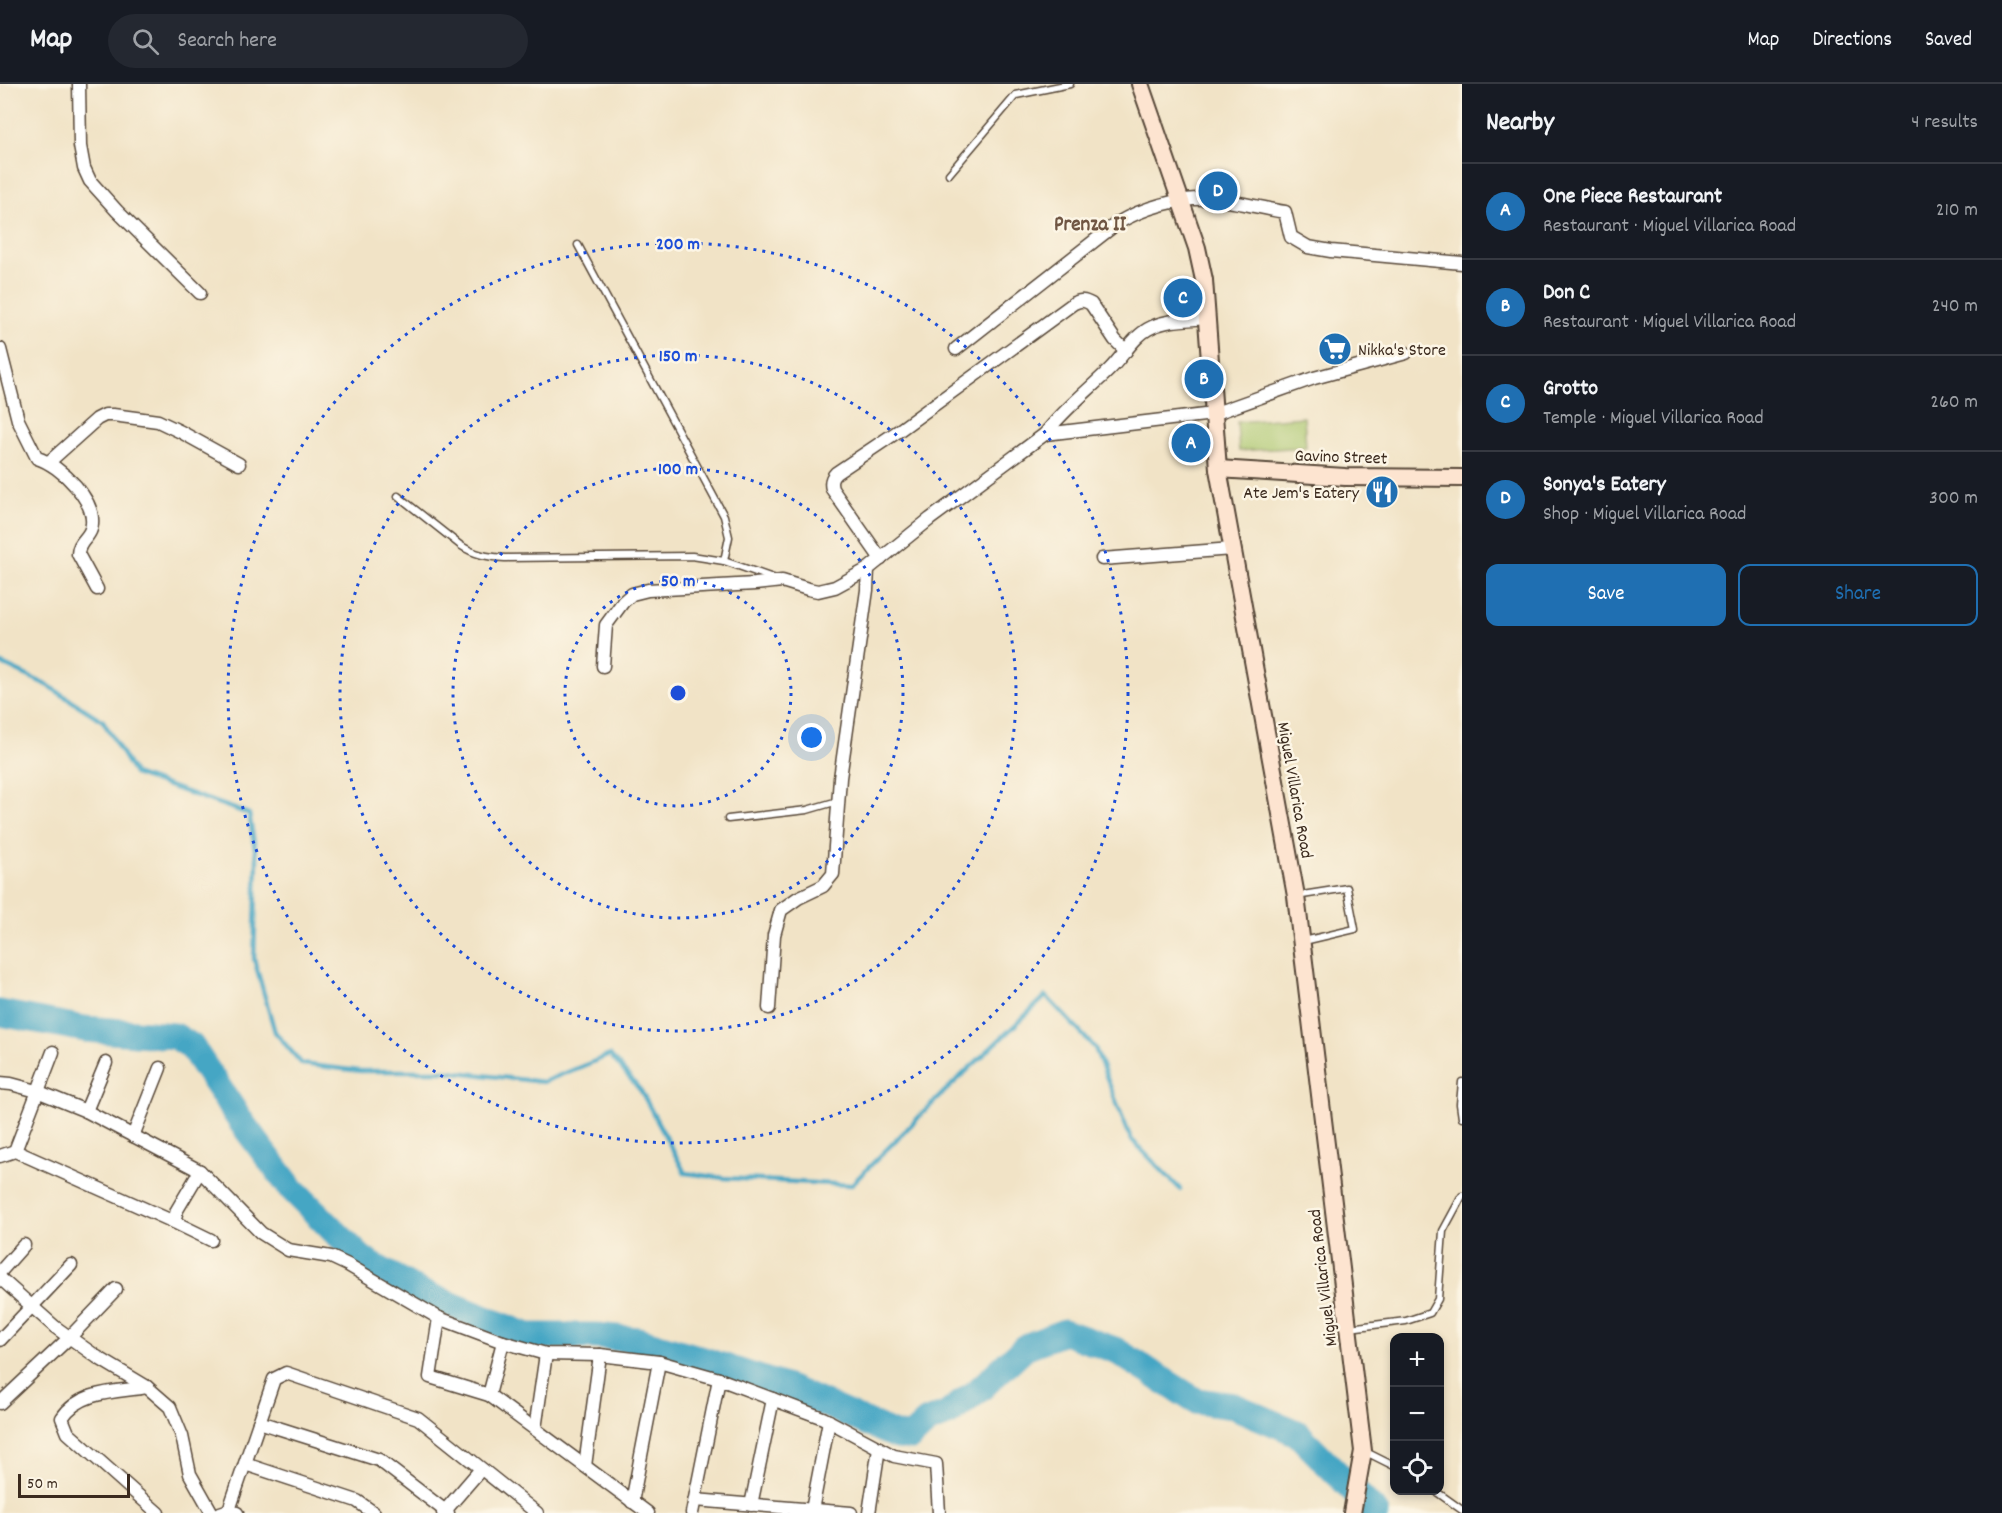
<!DOCTYPE html>
<html lang="en">
<head>
<meta charset="utf-8">
<style>
  body { margin:0; font-family:Dekko,sans-serif; background:#242831; color:#f1f3f6 }
  .controls { position:absolute; right:18px; bottom:18px; display:grid; overflow:hidden; border-radius:12px; box-shadow:0 3px 9px #0003 }
  .controls button { width:54px; height:54px; display:grid; place-items:center; padding:0; border:0; border-bottom:2px solid #363941; background:#171b24; color:#f1f3f6; font:30px sans-serif }
  .scale { position:absolute; left:18px; bottom:15px; width:112px; box-sizing:border-box; padding-left:6px; border:3px solid #3b2a1e; border-top:0; font-size:16px; line-height:21px; white-space:nowrap; color:#3b2a1e; -webkit-text-stroke:4px #fcf5e5; paint-order:stroke }
  .you { position:absolute; left:812px; top:654px; width:21px; height:21px; margin:-15px; border:4px solid #fff; border-radius:50%; background:#1a73e8; box-shadow:0 0 0 9px #1a73e833 }
  .badge { display:grid; place-items:center; width:39px; height:39px; border-radius:50%; background:#1f6fb2; color:#fff; font-size:20px; font-weight:700 }
  .pin { position:absolute; translate:-50% -50%; border:3px solid #fff; box-shadow:0 2px 6px #0006 }
  .list { margin:0; padding:0; list-style:none }
  h2 { display:flex; justify-content:space-between; align-items:center; height:78px; margin:0; padding:0 24px; font-size:26px }
  h2 small { font-size:20px; font-weight:400; color:#9ea1a6 }
  .list li { display:grid; grid-template-columns:39px 1fr auto; gap:18px; align-items:center; box-sizing:border-box; height:96px; padding:0 24px; border-top:2px solid #363941 }
  .list b { display:block; font-size:22px; white-space:nowrap }
  .list p { margin:0; font-size:20px; white-space:nowrap; color:#9ea1a6 }
  .list em { font-size:20px; font-style:normal; color:#9ea1a6 }
  .actions { display:flex; gap:12px; padding:18px 24px }
  .actions a { flex:1; padding:14px 0; border:2px solid #1f6fb2; border-radius:12px; text-align:center; font-size:21px; color:#1f6fb2 }
  .actions .main { background:#1f6fb2; color:#fff }
  .icon { flex:none; width:33px; height:33px; fill:none; stroke:currentColor; stroke-width:2; stroke-linecap:round; stroke-linejoin:round }
  .map { position:relative; flex:none; width:1462px; height:1429px; overflow:hidden }
  header { display:flex; align-items:center; gap:36px; box-sizing:border-box; height:84px; padding:0 30px; background:#171b24; border-bottom:2px solid #363941 }
  header strong { font-size:28px }
  nav { display:flex; gap:33px; margin-inline-start:auto; font-size:21px }
  .search { width:420px; height:54px; background:#242831; display:flex; align-items:center; gap:15px; box-sizing:border-box; padding:0 21px; border-radius:33px; color:#9ea1a6; font-size:22px }
  main { display:flex }
  aside { flex:1; background:#171b24 }
  .map>svg:first-child { display:block }
  .green { fill:#aac66d; stroke:#727846; stroke-width:1.5 }
  .lines { fill:none; stroke-linecap:round; stroke-linejoin:round }
  .stream { stroke:#44a6c4; stroke-width:4.5 }
  .river { stroke:#44a6c4; stroke-width:27 }
  .lane-casing { stroke:#564637; stroke-width:9 }
  .street-casing { stroke:#564637; stroke-width:15 }
  .secondary-casing { stroke:#564637; stroke-width:20 }
  .lane { stroke:#fff; stroke-width:6 }
  .street { stroke:#fff; stroke-width:12 }
  .secondary { stroke:#fde4d0; stroke-width:16 }
  .ring { fill:none; stroke:#1d4ed8; stroke-width:3; stroke-dasharray:3 6 }
  .labels { text-anchor:middle; stroke-width:5; stroke-linejoin:round; paint-order:stroke }
  .poi-label { font-size:18px; fill:#3b2a1e; stroke:#fcf5e5; text-anchor:start }
  .street-label { font-size:18px; fill:#3b2a1e; stroke:#fcf5e5 }
  .quarter-label { font-size:21px; font-weight:bold; fill:#705643; stroke:#fcf5e5 }
  .centre { fill:#1d4ed8; stroke:#fcf5e5; stroke-width:3 }
  .ring-label { font-size:18px; text-anchor:middle; font-weight:bold; fill:#1d4ed8; stroke:#fcf5e5; stroke-width:5; stroke-linejoin:round; paint-order:stroke }
</style>
</head>
<body>
<header>
<strong>Map</strong>
<div class="search"><svg class="icon" aria-label="search" viewBox="0 0 24 24"><circle cx="10" cy="10" r="6"/><path d="M15 15l6 6"/></svg>Search here</div>
<nav><a>Map</a><a>Directions</a><a>Saved</a></nav>
</header>
<main>
<div class="map">
<svg width="1462" height="1429" viewBox="0 0 1462 1429">
  <rect width="100%" height="100%" fill="#fcf5e5"/>
  <filter id="ink" filterUnits="userSpaceOnUse"><feTurbulence type="fractalNoise" baseFrequency=".0167" numOctaves="2"/><feDisplacementMap in="SourceGraphic" scale="12" xChannelSelector="R" yChannelSelector="G"/><feConvolveMatrix kernelMatrix="1 2 1 2 8 2 1 2 1" color-interpolation-filters="sRGB"/></filter>
  <filter id="wash" filterUnits="userSpaceOnUse"><feTurbulence type="fractalNoise" baseFrequency=".008" numOctaves="4" result="noise"/><feDisplacementMap in="SourceGraphic" scale="24" xChannelSelector="R" yChannelSelector="G"/><feGaussianBlur stdDeviation="1.35" result="paint"/><feColorMatrix in="noise" values="0 0 0 0 0 0 0 0 0 0 0 0 0 0 0 0 0 1.4 0 .05"/><feComposite in="paint" operator="in"/></filter>
  <g filter="url(#wash)">
    <rect width="100%" height="100%" fill="#f1e3c6"/>
    <!-- green -->
    <polygon class="green" points="1304,333 1306,363 1239,367 1237,338"/>
    <g class="lines">
      <!-- stream -->
      <polyline class="stream" points="0,579 47,601 103,637 134,690 249,730 257,776 254,875 275,948 302,980 360,987 448,987 543,998 610,971 641,1007 685,1089 724,1094 851,1101 943,1009 1046,912 1095,964 1131,1055 1180,1105"/>
      <!-- river -->
      <polyline class="river" points="0,929 85,945 175,952 191,962 242,1039 290,1103 363,1176 420,1208 528,1252 596,1252 638,1256 695,1273 791,1305 897,1352 911,1353 927,1338 948,1330 980,1305 1025,1263 1064,1248 1115,1266 1196,1317 1234,1322 1297,1349 1376,1429"/>
    </g>
  </g>
  <g filter="url(#ink)">
    <g class="lines">
      <defs>
        <g id="lane">
          <polyline points="949,90 1016,11 1070,0"/>
          <polyline points="578,161 724,432 729,453 724,477"/>
          <path d="M398,412L460,461C475,471 488,473 505,474L692,472L724,477L776,495"/>
          <polyline points="728,735 807,726 838,717"/>
          <polyline points="1296,812 1347,804 1355,845 1304,857"/>
          <polyline points="1462,998 1460,1020 1462,1034"/>
          <polyline points="1349,1244 1406,1237 1430,1229 1438,1215 1443,1147 1462,1112"/>
          <polyline points="1364,1367 1394,1382"/>
          <polyline points="1434,1406 1462,1426"/>
        </g>
        <g id="street">
          <polyline points="79,0 80,62 84,84 90,97 117,127 200,209"/>
          <path d="M0,265L18,336L37,374C60,381 99,418 91,445C88,455 78,458 78,470L97,505"/>
          <path d="M956,265L1116,140C1142,124 1179,113 1211,115C1236,117 1261,124 1285,128L1291,153L1308,163L1331,167L1462,179"/>
          <polyline points="1045,350 1213,330 1314,294 1406,269"/>
          <polyline points="49,378 97,335 105,331 113,331 158,337 181,348 239,380"/>
          <path d="M881,475L832,405C830,398 831,394 836,389L897,348L1074,219C1081,216 1084,216 1091,220L1115,256L1126,267"/>
          <polyline points="1102,475 1232,465"/>
          <path d="M603,582L606,541L623,518L632,510L648,506L755,500L782,497L808,505L818,507L835,503L868,485L930,435L1045,350C1064,325 1088,307 1110,285C1124,271 1134,251 1152,243C1169,235 1189,236 1207,234"/>
          <polyline points="769,924 774,851 781,826 798,814 823,802 833,790 840,694 867,506 868,485"/>
          <polyline points="0,999 11,1000 37,1007 86,1027 200,1087 261,1149 288,1166 331,1173 348,1181 439,1234 503,1258 546,1270 600,1271 659,1278 719,1295 823,1334 894,1372 936,1380 939,1429"/>
          <polyline points="86,1027 106,979"/>
          <polyline points="133,1052 160,984"/>
          <polyline points="15,1067 53,968"/>
          <polyline points="0,1072 15,1067 174,1138 211,1156"/>
          <polyline points="174,1138 177,1126 200,1087"/>
          <polyline points="0,1188 24,1161"/>
          <polyline points="0,1194 55,1243 97,1273 147,1303 170,1323 182,1352 190,1390 212,1429"/>
          <polyline points="439,1234 430,1293 489,1311 648,1429"/>
          <polyline points="0,1256 71,1181"/>
          <path d="M147,1303C118,1308 80,1306 62,1334L68,1349L158,1429"/>
          <polyline points="489,1311 503,1258"/>
          <polyline points="0,1319 69,1254 116,1205"/>
          <polyline points="259,1338 379,1376 448,1429"/>
          <polyline points="535,1345 546,1270"/>
          <polyline points="245,1380 357,1417 374,1429"/>
          <polyline points="585,1382 600,1271"/>
          <polyline points="695,1416 851,1429"/>
          <polyline points="632,1418 659,1278"/>
          <polyline points="751,1421 773,1315"/>
          <polyline points="229,1426 274,1295 286,1289 418,1334 537,1429"/>
          <polyline points="812,1426 829,1337"/>
          <polyline points="220,1429 229,1426 237,1429"/>
          <polyline points="443,1429 481,1385"/>
          <polyline points="692,1429 719,1295"/>
          <polyline points="869,1429 879,1364"/>
        </g>
        <g id="secondary">
          <polyline points="1140,0 1197,164 1204,196 1218,385 1296,812 1363,1367 1352,1429"/>
          <polyline points="1218,385 1345,393 1462,394"/>
        </g>
      </defs>
      <!-- lane casing -->
      <use href="#lane" class="lane-casing"/>
      <!-- street casing -->
      <use href="#street" class="street-casing"/>
      <!-- secondary casing -->
      <use href="#secondary" class="secondary-casing"/>
      <!-- lane -->
      <use href="#lane" class="lane"/>
      <!-- street -->
      <use href="#street" class="street"/>
      <!-- secondary -->
      <use href="#secondary" class="secondary"/>
    </g>
  </g>
  <!-- distance rings -->
  <g class="ring">
    <circle cx="678" cy="609" r="113"/>
    <circle cx="678" cy="609" r="225"/>
    <circle cx="678" cy="609" r="338"/>
    <circle cx="678" cy="609" r="450"/>
  </g>
  <!-- icons -->
  <defs>
    <symbol id="supermarket-disc" viewBox="-11 -11 22 22"><circle r="9.5" fill="#1f6fb2" stroke="#fcf5e5"/><path d="M-6-5.5h2.5l.6 2H6L4.5 2H-2.5L-4.4-4H-6ZM-1.5 3.2a1.3 1.3 0 1 0 .1 0ZM3 3.2a1.3 1.3 0 1 0 .1 0Z" fill="#fff"/></symbol>
    <symbol id="restaurant-disc" viewBox="-11 -11 22 22"><circle r="9.5" fill="#1f6fb2" stroke="#fcf5e5"/><path d="M-5-6h1v4h1v-4h1v4h1v-4h1v5L-1.5 .5V6h-2V.5L-5-1ZM5-6V6H3V1.5H1.5Q1.5-4 5-6Z" fill="#fff"/></symbol>
  </defs>
  <g fill-rule="evenodd">
    <use href="#supermarket-disc" x="1316" y="246" width="38" height="38"/>
    <use href="#restaurant-disc" x="1363" y="389" width="38" height="38"/>
  </g>
  <g class="labels">
    <!-- poi labels -->
    <g class="poi-label">
      <text x="1358" y="271">Nikka's Store</text>
      <text x="1359" y="414" text-anchor="end">Ate Jem's Eatery</text>
    </g>
    <!-- street labels -->
    <g class="street-label">
      <text transform="translate(1341 372) rotate(2)" y="6">Gavino Street</text>
      <text transform="translate(1296 706) rotate(80)" y="6">Miguel Villarica Road</text>
      <text transform="translate(1322 1194) rotate(-97)" y="6">Miguel Villarica Road</text>
    </g>
    <!-- quarter labels -->
    <g class="quarter-label">
      <text x="1090" y="146">Prenza II</text>
    </g>
  </g>
  <circle cx="678" cy="609" r="9" class="centre"/>
  <g class="ring-label">
    <text x="678" y="165">200 m</text>
    <text x="678" y="277">150 m</text>
    <text x="678" y="390">100 m</text>
    <text x="678" y="502">50 m</text>
  </g>
</svg>
<div class="controls">
<button>+</button>
<button>−</button>
<button><svg class="icon" aria-label="locate" viewBox="0 0 24 24"><circle cx="12" cy="12" r="6"/><path d="M12 2v4M12 18v4M2 12h4M18 12h4"/></svg></button>
</div>
<div class="scale">50 m</div>
<div class="you"></div>
<div class="pin badge" style="left:1191px;top:359px">A</div>
<div class="pin badge" style="left:1204px;top:295px">B</div>
<div class="pin badge" style="left:1183px;top:214px">C</div>
<div class="pin badge" style="left:1218px;top:107px">D</div>
</div>
<aside>
<h2>Nearby<small>4 results</small></h2>
<ul class="list">
<li><span class="badge">A</span><div><b>One Piece Restaurant</b><p>Restaurant · Miguel Villarica Road</p></div><em>210 m</em></li>
<li><span class="badge">B</span><div><b>Don C</b><p>Restaurant · Miguel Villarica Road</p></div><em>240 m</em></li>
<li><span class="badge">C</span><div><b>Grotto</b><p>Temple · Miguel Villarica Road</p></div><em>260 m</em></li>
<li><span class="badge">D</span><div><b>Sonya's Eatery</b><p>Shop · Miguel Villarica Road</p></div><em>300 m</em></li>
</ul>
<div class="actions"><a class="main">Save</a><a>Share</a></div>
</aside>
</main>
</body>
</html>
